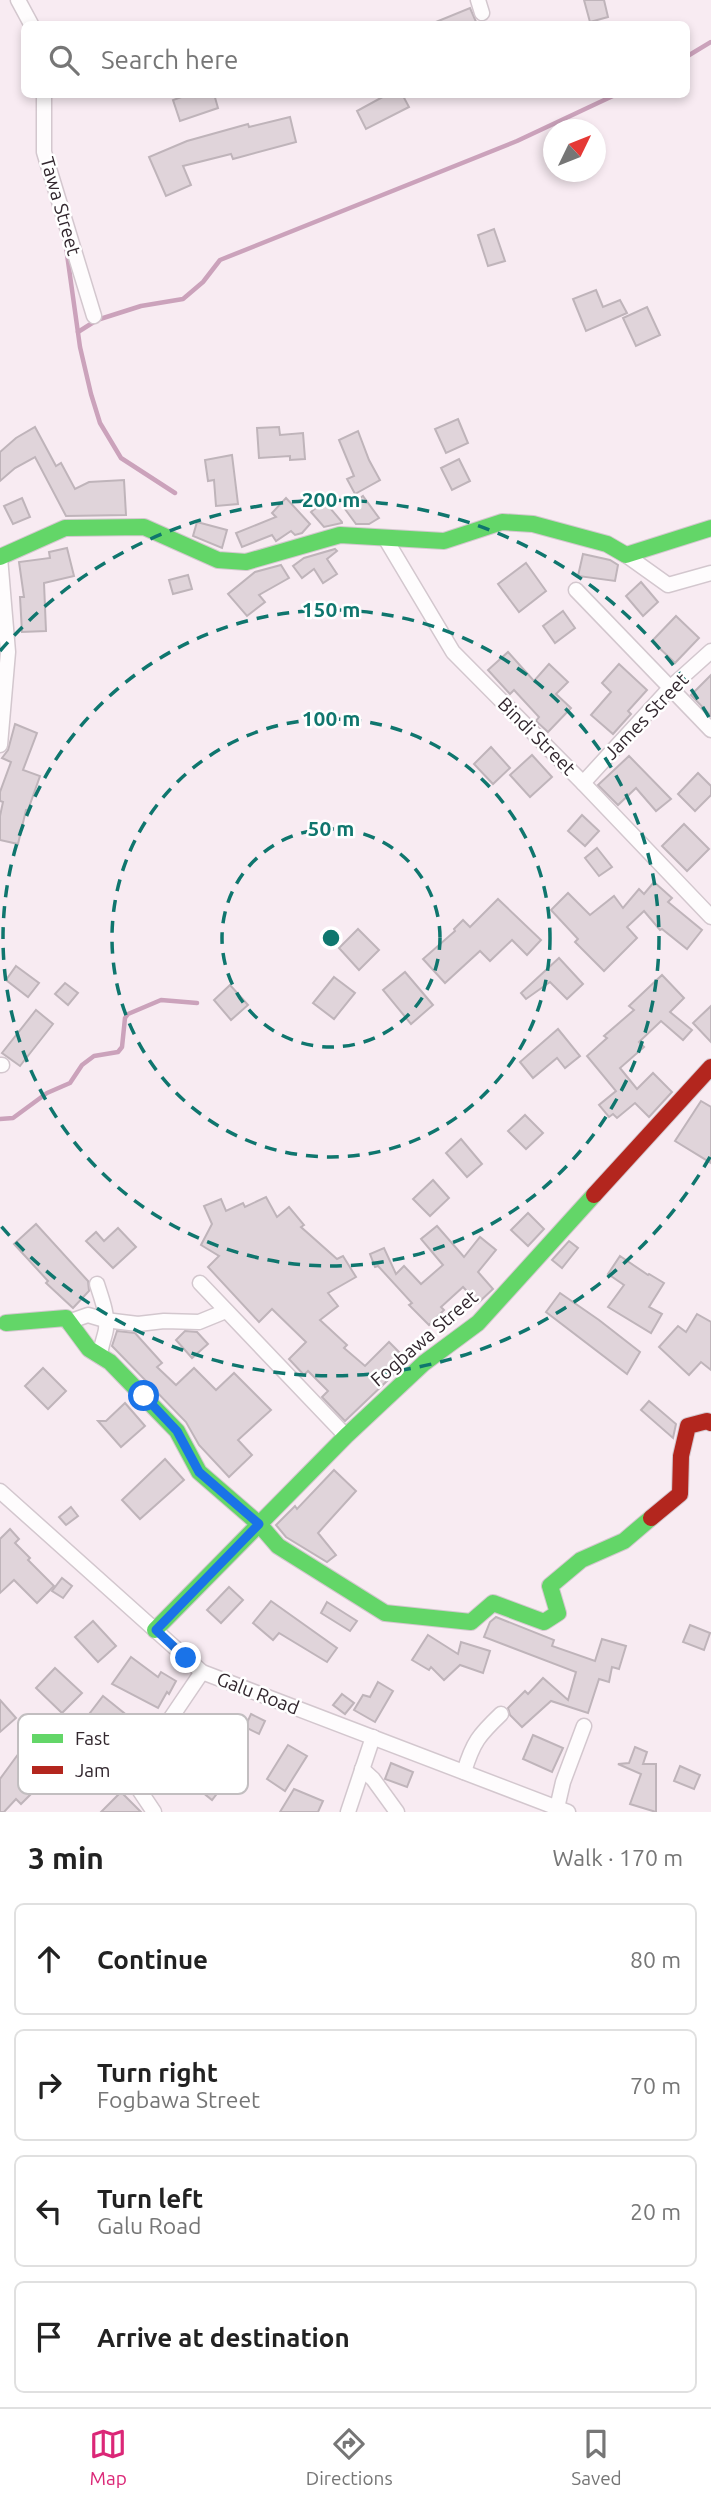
<!DOCTYPE html>
<html lang="en">
<head>
<meta charset="utf-8">
<style>
  body { margin:0; font-family:Ubuntu,sans-serif; background:#f6f6f6; color:#222 }
  .compass { position:absolute; left:543px; top:119px; width:63px; height:63px; border-radius:50%; background:#fff; box-shadow:0 4px 10px #0003; rotate:47deg }
  .stop { position:absolute; width:21px; height:21px; margin:-16px; border:5px solid #1a73e8; border-radius:50%; background:#fff }
  .stop.end { background:#1a73e8; border-color:#fff; box-shadow:0 2px 7px #0008 }
  .list { margin:0; padding:0; list-style:none }
  h2 { display:flex; justify-content:space-between; align-items:center; height:91px; margin:0; padding:0 28px; font-size:30px }
  h2 small { font-size:23px; font-weight:400; color:#767676 }
  .list li { display:grid; grid-template-columns:46px 1fr auto; gap:21px; align-items:center; box-sizing:border-box; height:112px; margin:0 14px 14px; padding:0 14px; border:2px solid #e0e0e0; border-radius:10px }
  .list b { display:block; font-size:26px; white-space:nowrap }
  .list p { margin:0; font-size:23px; white-space:nowrap; color:#767676 }
  .list em { font-size:23px; font-style:normal; color:#767676 }
  .icon { flex:none; width:38px; height:38px; fill:none; stroke:currentColor; stroke-width:2; stroke-linecap:round; stroke-linejoin:round }
  .map { position:relative; flex:none; width:711px; height:1812px; overflow:hidden }
  .search { position:absolute; background:#fff; box-shadow:0 4px 10px #0003; left:21px; right:21px; top:21px; height:77px; display:flex; align-items:center; gap:18px; box-sizing:border-box; padding:0 24px; border-radius:10px; color:#767676; font-size:26px }
  .sheet { height:595px; background:#fff }
  nav { display:flex; justify-content:space-around; align-items:center; box-sizing:border-box; height:98px; border-top:2px solid #e0e0e0; background:#fff; font-size:19px; color:#767676 }
  nav a { display:grid; justify-items:center; gap:4px }
  nav .on { color:#db2777 }
  .map>svg:first-child { display:block }
  .lines { fill:none; stroke-linecap:round; stroke-linejoin:round }
  .stream { stroke:#cba2bb; stroke-width:4.5 }
  .building { fill:#e0d4da; stroke:#bfb4ba; stroke-width:2 }
  .street-casing { stroke:#d3c7ce; stroke-width:17 }
  .fast-casing { stroke:#d3c7ce; stroke-width:18 }
  .jam-casing { stroke:#d3c7ce; stroke-width:18 }
  .street { stroke:#fefcfd; stroke-width:14 }
  .fast { stroke:#63d668; stroke-width:16 }
  .jam { stroke:#b3261e; stroke-width:16 }
  .route { stroke:#1a73e8; stroke-width:9 }
  .ring { fill:none; stroke:#0f766e; stroke-width:3.5; stroke-dasharray:12 9 }
  .labels { text-anchor:middle; stroke-width:5; stroke-linejoin:round; paint-order:stroke }
  .street-label { font-size:19px; fill:#32272e; stroke:#fff }
  .key { fill:#fff; stroke:#c2bec0; stroke-width:2 }
  .key-label { font-size:19px; fill:#32272e }
  .centre { fill:#0f766e; stroke:#fff; stroke-width:3.5 }
  .ring-label { font-size:21px; text-anchor:middle; font-weight:bold; fill:#0f766e; stroke:#fff; stroke-width:5; stroke-linejoin:round; paint-order:stroke }
</style>
</head>
<body>
<div class="map">
<svg width="711" height="1812" viewBox="0 0 711 1812">
  <rect width="100%" height="100%" fill="#f8ebf2"/>
  <g class="lines">
    <!-- stream -->
    <g class="stream">
      <polyline points="686,57 711,42"/>
      <polyline points="66,247 80,347 91,394 100,423 121,458 175,493"/>
      <polyline points="78,332 97,320 141,306 183,299 203,282 220,260 517,141 617,94"/>
      <polyline points="0,1119 13,1118 47,1093 70,1083 82,1065 94,1056 118,1052 122,1047 125,1018 128,1014 161,1000 197,1003"/>
    </g>
  </g>
  <!-- building -->
  <g class="building">
    <polygon points="584,0 604,0 608,17 590,22"/>
    <polygon points="470,8 477,24 431,24"/>
    <polygon points="190,94 214,94 218,108 180,121 173,100"/>
    <polygon points="388,94 402,94 409,107 366,129 357,111"/>
    <polygon points="290,117 296,142 233,159 231,154 183,166 191,185 166,196 149,157 187,141 248,124 249,127"/>
    <polygon points="494,229 505,261 488,266 478,235"/>
    <polygon points="596,290 603,307 620,300 627,313 586,331 573,299"/>
    <polygon points="647,307 660,335 636,346 623,318"/>
    <polygon points="458,419 468,443 446,453 435,429"/>
    <polygon points="35,427 56,466 61,463 75,489 89,482 124,480 126,515 66,516 35,457 15,468 0,481 0,452 16,438"/>
    <polygon points="279,427 280,435 303,433 305,459 290,460 290,456 259,458 257,428"/>
    <polygon points="358,431 369,460 380,480 355,494 347,479 354,476 339,440"/>
    <polygon points="232,455 238,504 216,506 214,480 208,481 205,460"/>
    <polygon points="459,459 470,481 452,490 441,468"/>
    <polygon points="363,496 379,518 369,524 356,524 345,509"/>
    <polygon points="22,498 30,517 13,524 4,506"/>
    <polygon points="286,498 310,524 302,533 295,535 291,531 276,541 272,535 242,547 236,533 276,517 272,513"/>
    <polygon points="324,501 342,522 342,523 324,527 311,512"/>
    <polygon points="197,522 227,530 222,548 193,536"/>
    <polygon points="67,548 74,576 44,583 46,631 22,632 20,597 24,597 19,562 50,558 49,552"/>
    <polygon points="335,549 337,551 327,559 337,574 323,583 314,569 302,578 293,566 304,558"/>
    <polygon points="583,554 610,560 618,565 615,581 578,576"/>
    <polygon points="526,563 546,591 519,612 498,584"/>
    <polygon points="281,565 289,578 259,595 265,602 247,616 228,594 255,572"/>
    <polygon points="188,575 192,589 173,594 169,580"/>
    <polygon points="641,582 658,602 643,616 626,596"/>
    <polygon points="563,611 575,628 555,643 543,626"/>
    <polygon points="676,616 699,638 675,663 652,641"/>
    <polygon points="508,652 534,681 549,664 568,682 556,694 571,708 548,732 536,721 539,717 514,690 510,694 488,670"/>
    <polygon points="619,664 647,690 628,711 631,714 613,734 591,715 611,692 602,683"/>
    <polygon points="711,675 711,716 691,695"/>
    <polygon points="15,724 37,733 23,770 40,776 28,810 26,810 18,844 0,840 0,816 3,802 0,801 0,792 11,762 2,758 8,750"/>
    <polygon points="491,747 510,768 493,784 474,764"/>
    <polygon points="532,755 552,777 530,797 510,775"/>
    <polygon points="629,756 671,799 656,811 636,788 618,805 598,785"/>
    <polygon points="698,773 711,786 711,795 695,811 678,794"/>
    <polygon points="582,815 599,831 585,846 568,831"/>
    <polygon points="684,824 709,849 687,871 662,846"/>
    <polygon points="597,848 612,867 599,876 585,858"/>
    <polygon points="654,882 672,898 668,902 702,930 687,949 662,929 660,930 644,911 627,927 637,938 604,971 575,942 578,939 551,910 568,893 590,915 614,896 623,908 639,889 644,894"/>
    <polygon points="498,899 541,940 527,955 512,940 490,961 480,951 445,983 423,959 455,931 454,929 463,920 470,927"/>
    <polygon points="358,929 379,950 359,970 339,948"/>
    <polygon points="559,958 583,984 567,999 550,982 526,999 521,993"/>
    <polygon points="16,966 39,983 28,997 6,980"/>
    <polygon points="405,972 433,1005 411,1024 383,990"/>
    <polygon points="662,975 684,998 670,1012 692,1030 683,1040 661,1021 639,1042 644,1047 620,1068 637,1089 653,1073 672,1092 649,1117 635,1103 617,1118 613,1114 609,1117 599,1105 616,1091 587,1056 607,1038 604,1036 634,1010 629,1006"/>
    <polygon points="334,977 355,993 334,1019 313,1003"/>
    <polygon points="65,983 78,993 68,1005 55,994"/>
    <polygon points="230,985 248,1005 231,1020 214,1000"/>
    <polygon points="711,1006 711,1042 693,1023"/>
    <polygon points="36,1010 53,1024 20,1066 2,1053"/>
    <polygon points="558,1029 580,1056 565,1068 557,1058 533,1078 520,1062"/>
    <polygon points="701,1101 711,1107 711,1163 675,1141"/>
    <polygon points="525,1115 543,1133 526,1149 508,1131"/>
    <polygon points="461,1139 482,1164 467,1177 446,1153"/>
    <polygon points="433,1180 449,1198 430,1216 413,1199"/>
    <polygon points="266,1197 277,1217 289,1207 304,1225 301,1227 337,1259 343,1256 356,1277 328,1293 338,1306 320,1320 347,1345 344,1348 365,1366 389,1342 408,1361 345,1421 322,1397 328,1391 308,1371 304,1375 289,1359 306,1342 272,1309 259,1322 208,1267 219,1256 201,1245 212,1224 204,1206 221,1199 226,1211 243,1203 245,1207"/>
    <polygon points="528,1213 544,1229 528,1246 511,1230"/>
    <polygon points="36,1224 88,1281 89,1291 73,1308 46,1283 48,1281 14,1244"/>
    <polygon points="437,1226 464,1257 480,1237 496,1250 478,1272 493,1289 478,1303 463,1287 441,1307 444,1310 429,1325 409,1305 412,1303 378,1266 375,1267 370,1254 384,1248 396,1274 404,1266 421,1284 443,1265 421,1239"/>
    <polygon points="118,1228 136,1247 113,1268 86,1241 96,1232 104,1241"/>
    <polygon points="569,1241 578,1248 562,1268 552,1260"/>
    <polygon points="620,1256 648,1275 649,1274 664,1283 649,1307 662,1314 651,1333 608,1307 624,1285 608,1274"/>
    <polygon points="560,1293 599,1320 640,1352 627,1374 546,1312"/>
    <polygon points="697,1314 711,1322 711,1370 701,1362 689,1375 659,1347 678,1326 686,1332"/>
    <polygon points="117,1331 135,1333 162,1363 157,1367 176,1385 194,1368 216,1390 234,1373 271,1410 238,1440 252,1455 229,1477 199,1445 186,1422 112,1346"/>
    <polygon points="185,1331 197,1332 208,1344 192,1358 176,1340"/>
    <polygon points="43,1368 66,1391 48,1409 25,1386"/>
    <polygon points="649,1401 676,1424 673,1438 641,1410"/>
    <polygon points="125,1403 145,1426 121,1447 98,1421 106,1421"/>
    <polygon points="165,1459 184,1480 140,1519 122,1500"/>
    <polygon points="334,1470 356,1491 318,1533 336,1555 327,1562 286,1537 276,1525 295,1506 297,1509"/>
    <polygon points="71,1507 78,1516 66,1525 59,1517"/>
    <polygon points="10,1529 19,1539 15,1543 30,1558 28,1560 54,1586 37,1603 14,1580 0,1593 0,1539"/>
    <polygon points="62,1578 72,1586 63,1598 52,1591"/>
    <polygon points="229,1587 243,1600 221,1623 207,1610"/>
    <polygon points="271,1601 337,1648 327,1662 279,1633 273,1640 253,1623"/>
    <polygon points="327,1602 357,1621 350,1631 321,1613"/>
    <polygon points="496,1617 554,1640 552,1646 595,1661 602,1639 626,1646 619,1669 612,1667 609,1682 599,1679 588,1713 551,1701 522,1727 510,1715 508,1708 525,1691 528,1694 543,1678 568,1700 576,1672 484,1637 490,1622"/>
    <polygon points="93,1621 116,1646 98,1662 75,1637"/>
    <polygon points="690,1625 710,1633 704,1650 683,1642"/>
    <polygon points="428,1635 458,1654 461,1642 490,1651 483,1673 460,1665 444,1680 431,1667 429,1670 412,1660"/>
    <polygon points="131,1657 158,1677 161,1672 176,1681 169,1694 167,1692 158,1708 112,1684"/>
    <polygon points="55,1668 82,1693 62,1713 36,1688"/>
    <polygon points="378,1682 393,1691 375,1722 354,1710 363,1695 370,1697"/>
    <polygon points="342,1694 354,1703 345,1714 333,1705"/>
    <polygon points="103,1696 129,1717 116,1734 108,1728 95,1744 77,1730"/>
    <polygon points="0,1700 16,1718 0,1732"/>
    <polygon points="251,1714 265,1721 259,1734 245,1727"/>
    <polygon points="533,1735 563,1748 552,1772 523,1759"/>
    <polygon points="47,1737 63,1749 33,1792 21,1804 16,1799 4,1812 0,1812 0,1779 19,1753 31,1761"/>
    <polygon points="288,1745 307,1756 285,1791 267,1779"/>
    <polygon points="635,1747 647,1752 643,1764 656,1764 656,1812 630,1804 641,1774 618,1764 629,1763"/>
    <polygon points="201,1761 226,1782 212,1800 186,1779"/>
    <polygon points="391,1763 413,1772 407,1787 385,1779"/>
    <polygon points="680,1766 700,1775 694,1789 674,1781"/>
    <polygon points="294,1789 323,1801 318,1812 280,1812"/>
    <polygon points="121,1792 141,1812 101,1812"/>
  </g>
  <g class="lines">
    <defs>
      <g id="street">
        <polyline points="18,0 31,24"/>
        <polyline points="478,0 482,13"/>
        <polyline points="44,94 44,152 94,316"/>
        <polyline points="385,538 453,652 583,783 711,917"/>
        <polyline points="626,555 668,585 711,573"/>
        <polyline points="576,590 711,730"/>
        <polyline points="0,745 8,652 0,557"/>
        <polyline points="583,783 671,687 711,651"/>
        <polyline points="0,1065 2,1065"/>
        <polyline points="200,1283 346,1436"/>
        <path d="M97,1284C101,1297 108,1314 106,1329C105,1337 101,1344 100,1356"/>
        <polyline points="68,1322 88,1315 105,1320 138,1324 164,1321 199,1322 226,1311"/>
        <polyline points="0,1491 202,1672 568,1812"/>
        <polyline points="362,1769 373,1779 397,1812"/>
        <path d="M464,1772C473,1742 479,1735 501,1714"/>
        <polyline points="557,1808 563,1782 584,1726"/>
        <polyline points="154,1812 140,1791 133,1774 202,1672"/>
        <polyline points="348,1812 373,1737"/>
      </g>
      <g id="fast">
        <polyline points="0,557 65,528 144,527 218,560 246,562 340,535 444,541 502,522 533,524 607,544 626,555 711,528"/>
        <polyline points="6,1323 66,1318 89,1349 110,1362 177,1431 199,1472 259,1524 278,1546 385,1613 471,1622 493,1603 544,1622 558,1613 550,1586 581,1560 624,1541 651,1518"/>
        <polyline points="155,1630 346,1436 424,1363 478,1323 594,1195"/>
      </g>
      <g id="jam">
        <polyline points="594,1195 711,1067"/>
        <polyline points="651,1518 680,1494 681,1456 688,1426 707,1421 711,1423"/>
      </g>
    </defs>
    <!-- street casing -->
    <use href="#street" class="street-casing"/>
    <!-- fast casing -->
    <use href="#fast" class="fast-casing"/>
    <!-- jam casing -->
    <use href="#jam" class="jam-casing"/>
    <!-- street -->
    <use href="#street" class="street"/>
    <!-- fast -->
    <use href="#fast" class="fast"/>
    <!-- jam -->
    <use href="#jam" class="jam"/>
  </g>
  <g class="lines">
    <!-- route -->
    <polyline class="route" points="144,1396 177,1431 199,1472 259,1524 156,1630 186,1658"/>
  </g>
  <!-- distance rings -->
  <g class="ring">
    <circle cx="331" cy="938" r="109"/>
    <circle cx="331" cy="938" r="219"/>
    <circle cx="331" cy="938" r="328"/>
    <path d="M710 1157A438 438 0 0 1 0 1225M0 651A438 438 0 0 1 710 719"/>
  </g>
  <g class="labels">
    <!-- street labels -->
    <g class="street-label">
      <text transform="translate(61 206) rotate(74)" y="7">Tawa Street</text>
      <text transform="translate(646 716) rotate(-46)" y="7">James Street</text>
      <text transform="translate(537 736) rotate(45)" y="7">Bindi Street</text>
      <text transform="translate(424 1338) rotate(-41)" y="7">Fogbawa Street</text>
      <text transform="translate(258 1693) rotate(21)" y="7">Galu Road</text>
    </g>
  </g>
  <!-- legend -->
  <rect x="18" y="1714" width="230" height="80" rx="10" class="key"/>
  <rect x="32" y="1734" width="31" height="9" fill="#63d668"/>
  <rect x="32" y="1766" width="31" height="8" fill="#b3261e"/>
  <g class="key-label">
    <text x="75" y="1745">Fast</text>
    <text x="75" y="1777">Jam</text>
  </g>
  <circle cx="331" cy="938" r="10" class="centre"/>
  <g class="ring-label">
    <text x="331" y="507">200 m</text>
    <text x="331" y="617">150 m</text>
    <text x="331" y="726">100 m</text>
    <text x="331" y="836">50 m</text>
  </g>
</svg>
<svg class="compass" viewBox="-18 -18 36 36"><path d="M0-13l5 13h-10z" fill="#e53935"/><path d="M0 13l5-13h-10z" fill="#767676"/></svg>
<div class="stop" style="left:144px;top:1396px"></div>
<div class="stop end" style="left:186px;top:1658px"></div>
<div class="search"><svg class="icon" aria-label="search" viewBox="0 0 24 24"><circle cx="10" cy="10" r="6"/><path d="M15 15l6 6"/></svg>Search here</div>
</div>
<section class="sheet">
<h2>3 min<small>Walk · 170 m</small></h2>
<ul class="list">
<li><svg class="icon" aria-label="ahead" viewBox="0 0 24 24"><path d="M12 20V5M6 11l6-6 6 6"/></svg><div><b>Continue</b></div><em>80 m</em></li>
<li><svg class="icon" aria-label="right" viewBox="0 0 24 24"><path d="M7 20v-9h11M14 6l5 5-5 5"/></svg><div><b>Turn right</b><p>Fogbawa Street</p></div><em>70 m</em></li>
<li><svg class="icon" aria-label="left" viewBox="0 0 24 24"><path d="M17 20v-9H6M10 6l-5 5 5 5"/></svg><div><b>Turn left</b><p>Galu Road</p></div><em>20 m</em></li>
<li><svg class="icon" aria-label="arrive" viewBox="0 0 24 24"><path d="M6 21V4h12l-3 4 3 4H6"/></svg><div><b>Arrive at destination</b></div></li>
</ul>
</section>
<nav>
<a class="on"><svg class="icon" aria-label="map" viewBox="0 0 24 24"><path d="M3 6l6-2 6 2 6-2v14l-6 2-6-2-6 2zM9 4v14M15 6v14"/></svg>Map</a>
<a><svg class="icon" aria-label="directions" viewBox="0 0 24 24"><path d="M12 3l9 9-9 9-9-9zM9 14v-3h6M13 9l2 2-2 2"/></svg>Directions</a>
<a><svg class="icon" aria-label="saved" viewBox="0 0 24 24"><path d="M7 4h10v16l-5-4-5 4z"/></svg>Saved</a>
</nav>
</body>
</html>
